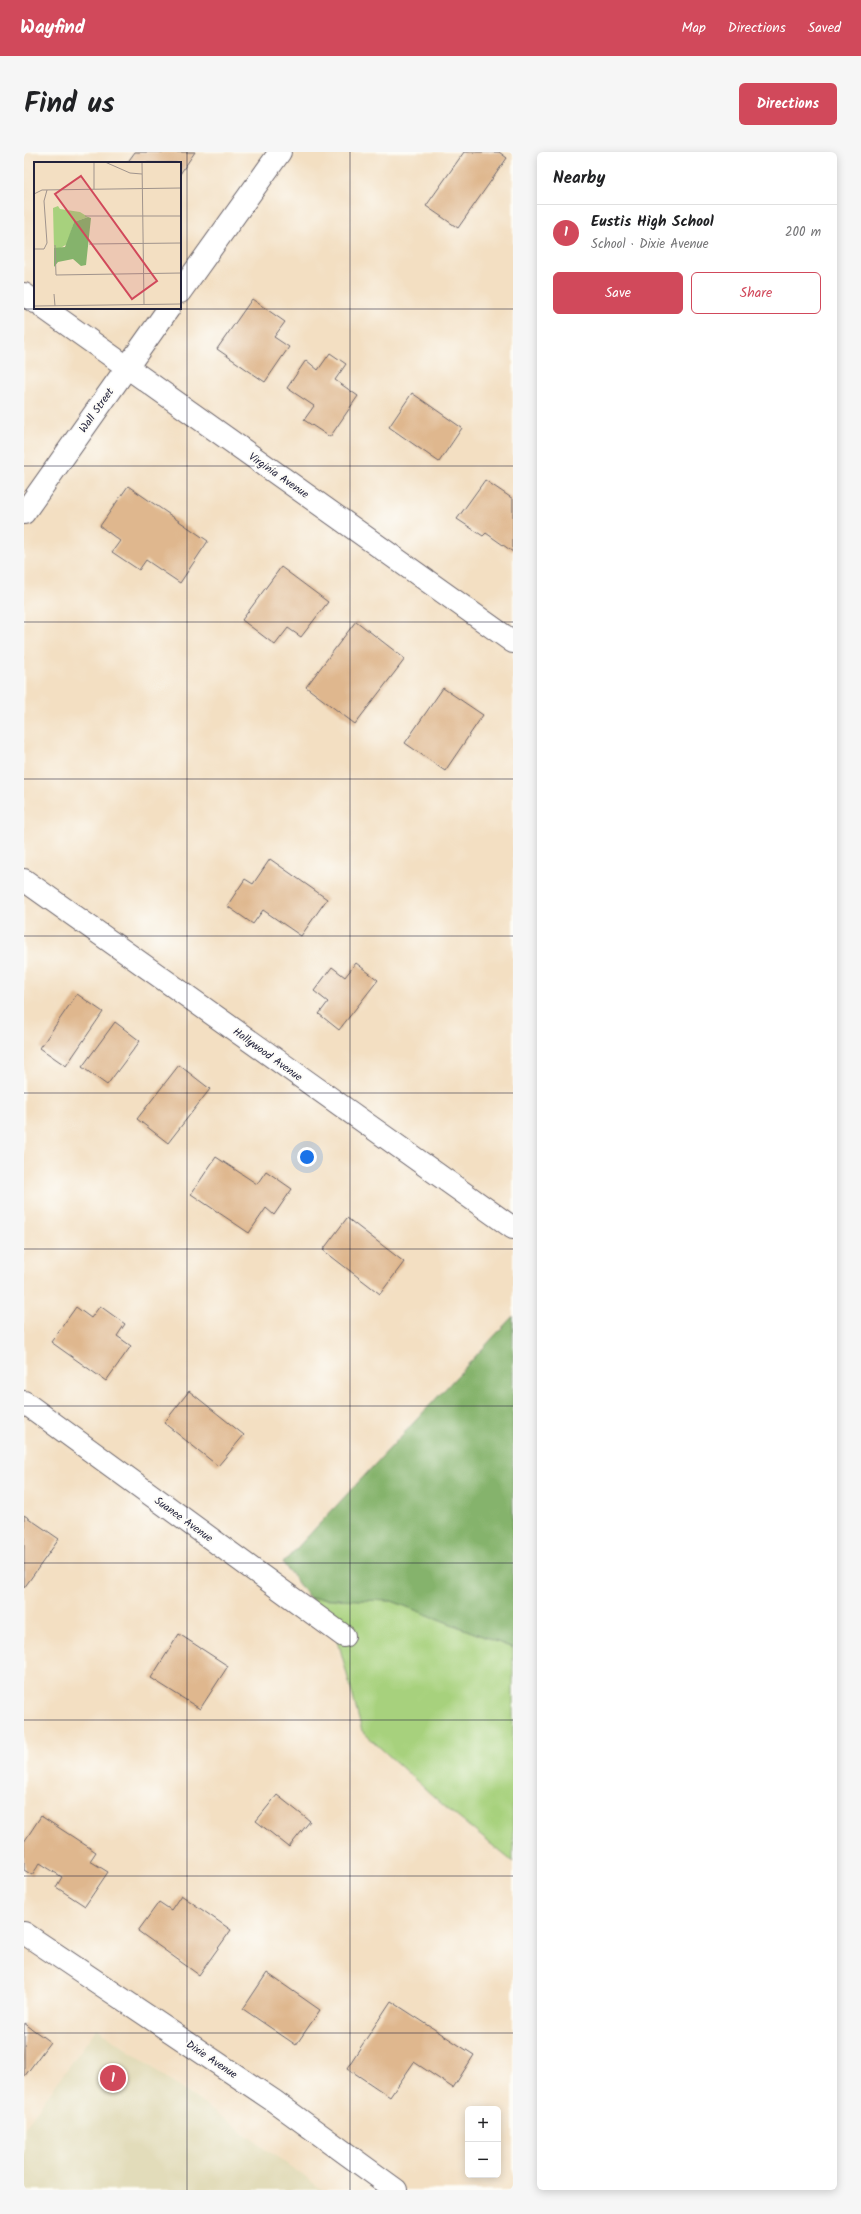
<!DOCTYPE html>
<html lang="en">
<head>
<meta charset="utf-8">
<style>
  body { margin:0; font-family:Kalam,sans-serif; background:#f6f6f6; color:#202124 }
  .controls { position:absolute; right:12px; bottom:12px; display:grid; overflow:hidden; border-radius:6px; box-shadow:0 2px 10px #0003 }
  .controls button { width:36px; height:36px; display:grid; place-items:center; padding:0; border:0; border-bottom:1px solid #e0e0e0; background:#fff; color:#202124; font:20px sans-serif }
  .you { position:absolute; left:283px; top:1005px; width:14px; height:14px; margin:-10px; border:3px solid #fff; border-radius:50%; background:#1a73e8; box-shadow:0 0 0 6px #1a73e833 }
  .badge { display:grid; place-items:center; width:26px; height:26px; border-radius:50%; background:#d1495b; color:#fff; font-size:13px; font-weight:700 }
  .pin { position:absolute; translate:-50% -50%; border:2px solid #fff; box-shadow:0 1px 4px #0006 }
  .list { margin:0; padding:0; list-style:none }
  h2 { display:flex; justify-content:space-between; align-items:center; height:52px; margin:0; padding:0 16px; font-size:17px }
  h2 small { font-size:13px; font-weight:400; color:#757577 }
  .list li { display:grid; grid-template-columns:26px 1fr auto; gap:12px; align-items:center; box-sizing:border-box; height:56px; padding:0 16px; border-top:1px solid #e0e0e0 }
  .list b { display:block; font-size:15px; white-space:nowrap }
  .list p { margin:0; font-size:13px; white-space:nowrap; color:#757577 }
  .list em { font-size:13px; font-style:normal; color:#757577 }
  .actions { display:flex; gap:8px; padding:12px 16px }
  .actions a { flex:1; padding:9px 0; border:1px solid #d1495b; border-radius:6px; text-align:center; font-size:14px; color:#d1495b }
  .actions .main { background:#d1495b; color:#fff }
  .map { position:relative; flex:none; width:489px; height:2038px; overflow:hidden; border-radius:6px }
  header { display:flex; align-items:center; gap:24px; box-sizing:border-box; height:56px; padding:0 20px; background:#d1495b; color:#fff }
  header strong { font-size:19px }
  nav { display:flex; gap:22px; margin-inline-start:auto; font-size:14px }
  .intro { display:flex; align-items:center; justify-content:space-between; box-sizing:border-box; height:96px; padding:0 24px }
  h1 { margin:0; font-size:28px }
  .button { padding:10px 18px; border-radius:6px; background:#d1495b; color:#fff; font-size:14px; font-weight:700 }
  main { display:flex; gap:24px; padding:0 24px }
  aside { flex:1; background:#fff; border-radius:6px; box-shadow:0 2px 10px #0003 }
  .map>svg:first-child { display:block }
  .built { fill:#e2dcba }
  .green { fill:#a7d17d; stroke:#647a5c }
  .forest { fill:#85b36c; stroke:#546a54 }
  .building { fill:#dfb78e }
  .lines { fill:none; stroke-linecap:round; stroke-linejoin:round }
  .street-casing { stroke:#6b646a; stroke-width:24 }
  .street { stroke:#fff; stroke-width:22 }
  .grid { fill:none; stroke:#22223b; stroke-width:1; stroke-opacity:0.55 }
  .labels { text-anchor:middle; stroke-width:4; stroke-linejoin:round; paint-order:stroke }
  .street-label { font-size:11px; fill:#22223b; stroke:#fdfcf7 }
  .inset-road { fill:none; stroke:#9f938c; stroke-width:1 }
  .view { fill:#d1495b; fill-opacity:0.15; stroke:#d1495b; stroke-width:2 }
  .inset-edge { fill:none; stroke:#22223b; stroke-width:2 }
</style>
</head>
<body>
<header>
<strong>Wayfind</strong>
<nav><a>Map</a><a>Directions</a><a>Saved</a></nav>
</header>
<div class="intro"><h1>Find us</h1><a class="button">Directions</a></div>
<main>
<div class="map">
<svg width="489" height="2038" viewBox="0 0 489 2038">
  <rect width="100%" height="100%" fill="#fdfcf7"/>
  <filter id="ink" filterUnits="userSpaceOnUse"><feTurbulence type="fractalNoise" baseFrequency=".025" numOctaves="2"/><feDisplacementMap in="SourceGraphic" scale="8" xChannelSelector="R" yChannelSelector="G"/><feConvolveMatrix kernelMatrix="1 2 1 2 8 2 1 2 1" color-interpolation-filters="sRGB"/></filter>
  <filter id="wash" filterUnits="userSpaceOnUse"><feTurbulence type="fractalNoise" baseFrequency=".012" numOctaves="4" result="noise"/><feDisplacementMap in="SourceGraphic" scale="16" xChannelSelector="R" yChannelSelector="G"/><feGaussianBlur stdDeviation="0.9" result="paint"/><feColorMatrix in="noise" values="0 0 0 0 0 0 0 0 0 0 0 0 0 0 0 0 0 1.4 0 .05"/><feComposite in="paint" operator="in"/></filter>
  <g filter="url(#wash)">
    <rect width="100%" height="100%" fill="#f3dfc2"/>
    <!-- built -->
    <polygon class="built" points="73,1876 299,2038 0,2038 0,1976"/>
    <!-- green -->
    <polygon class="green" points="286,1446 368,1449 489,1496 489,1710 420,1654 338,1579 312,1481"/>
    <!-- forest -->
    <polygon class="forest" points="489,1164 489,1496 368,1449 285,1446 259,1411"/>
    <g id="blocks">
      <!-- building -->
      <g class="building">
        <polygon points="111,0 171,0 156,22 156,11 103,11"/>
        <polygon points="440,0 475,0 483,6 434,76 402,54"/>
        <polygon points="228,147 261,170 250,185 265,195 241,230 193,197"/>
        <polygon points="306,201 322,212 311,228 334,244 306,285 280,268 290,254 263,236 282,208 294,218"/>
        <polygon points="388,241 438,276 415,310 365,275"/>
        <polygon points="461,328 489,347 489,400 462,381 459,384 433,367"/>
        <polygon points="104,334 184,389 156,431 122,408 115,418 88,400 96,389 76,374"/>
        <polygon points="257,415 304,450 277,485 264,476 251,493 218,468"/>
        <polygon points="332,469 381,507 331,572 282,535"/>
        <polygon points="419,536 459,563 421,619 381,591"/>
        <polygon points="246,707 303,747 277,784 239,758 229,772 203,754 221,727 229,732"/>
        <polygon points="332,811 354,828 315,878 295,862 304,850 290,839 308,815 321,825"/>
        <polygon points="53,842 79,860 42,914 16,896"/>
        <polygon points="91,870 116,889 83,933 58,915"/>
        <polygon points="155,913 186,937 144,991 113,967"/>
        <polygon points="192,1005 233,1032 242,1019 268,1037 250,1063 242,1056 225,1081 167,1042"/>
        <polygon points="323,1066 380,1110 356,1142 299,1098"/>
        <polygon points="76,1154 101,1172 93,1184 107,1194 82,1229 27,1190 52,1155 67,1166"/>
        <polygon points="165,1239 220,1283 194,1314 140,1271"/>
        <polygon points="0,1363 35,1387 0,1436"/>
        <polygon points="155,1482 204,1514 176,1557 127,1526"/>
        <polygon points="253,1643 286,1669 265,1695 232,1669"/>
        <polygon points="17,1664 72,1700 66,1709 84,1720 61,1754 32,1735 38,1725 16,1711 8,1723 0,1718 0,1690"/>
        <polygon points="157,1743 207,1778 175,1823 114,1779 135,1750 147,1758"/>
        <polygon points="243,1821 296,1858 272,1893 219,1857"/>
        <polygon points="367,1849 450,1903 429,1936 390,1910 366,1945 323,1916"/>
        <polygon points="0,1871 26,1890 0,1925"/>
      </g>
    </g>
  </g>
  <g filter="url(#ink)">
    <use href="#blocks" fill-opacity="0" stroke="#6b646a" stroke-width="1"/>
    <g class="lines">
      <defs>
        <g id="street">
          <polyline points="156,140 256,0"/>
          <polyline points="0,142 11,150"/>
          <polyline points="20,156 489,490"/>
          <polyline points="0,361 145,156"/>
          <polyline points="0,728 489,1076"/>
          <polyline points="0,1250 320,1484"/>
          <polyline points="0,1781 250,1949 372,2038"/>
        </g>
      </defs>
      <!-- street casing -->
      <use href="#street" class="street-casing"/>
      <!-- street -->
      <use href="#street" class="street"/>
    </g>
  </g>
  <!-- grid -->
  <path class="grid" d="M163,0V2038M326,0V2038M0,157H489M0,314H489M0,470H489M0,627H489M0,784H489M0,941H489M0,1097H489M0,1254H489M0,1411H489M0,1568H489M0,1724H489M0,1881H489"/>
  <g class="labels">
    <!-- street labels -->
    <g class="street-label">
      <text transform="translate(72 258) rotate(-55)" y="4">Wall Street</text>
      <text transform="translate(255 323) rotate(35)" y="4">Virginia Avenue</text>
      <text transform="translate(244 902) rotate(36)" y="4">Hollywood Avenue</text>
      <text transform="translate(160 1367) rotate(36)" y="4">Suanee Avenue</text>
      <text transform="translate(188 1907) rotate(34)" y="4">Dixie Avenue</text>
    </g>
  </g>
  <!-- overview -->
  <g transform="translate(10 10)">
    <rect width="147" height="147" fill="#f3dfc2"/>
    <path d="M24,44L26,47L46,50L54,55L40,60L33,82L25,87L20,86L19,46Z" fill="#a7d17d"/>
    <path d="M54,55L57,56L52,103L47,104L39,97L24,100L20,105V86L31,85L40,60Z" fill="#85b36c"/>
    <path class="inset-road" d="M60,0V27M71,0L96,11L108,12M108,0L110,142M0,32L8,28L147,26M51,54H147M55,82L147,81M21,83L22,113L147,111M0,87H10L13,81L10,39L13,28M20,132L21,144M0,144L147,142"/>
    <path class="view" d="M47,14L123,119L98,137L21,32Z"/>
    <rect width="147" height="147" class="inset-edge"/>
  </g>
</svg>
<div class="controls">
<button>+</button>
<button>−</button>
</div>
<div class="you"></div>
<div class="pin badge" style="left:89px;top:1926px">1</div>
</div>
<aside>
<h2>Nearby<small></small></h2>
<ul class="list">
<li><span class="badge">1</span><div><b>Eustis High School</b><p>School · Dixie Avenue</p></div><em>200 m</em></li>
</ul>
<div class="actions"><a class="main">Save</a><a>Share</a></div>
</aside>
</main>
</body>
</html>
